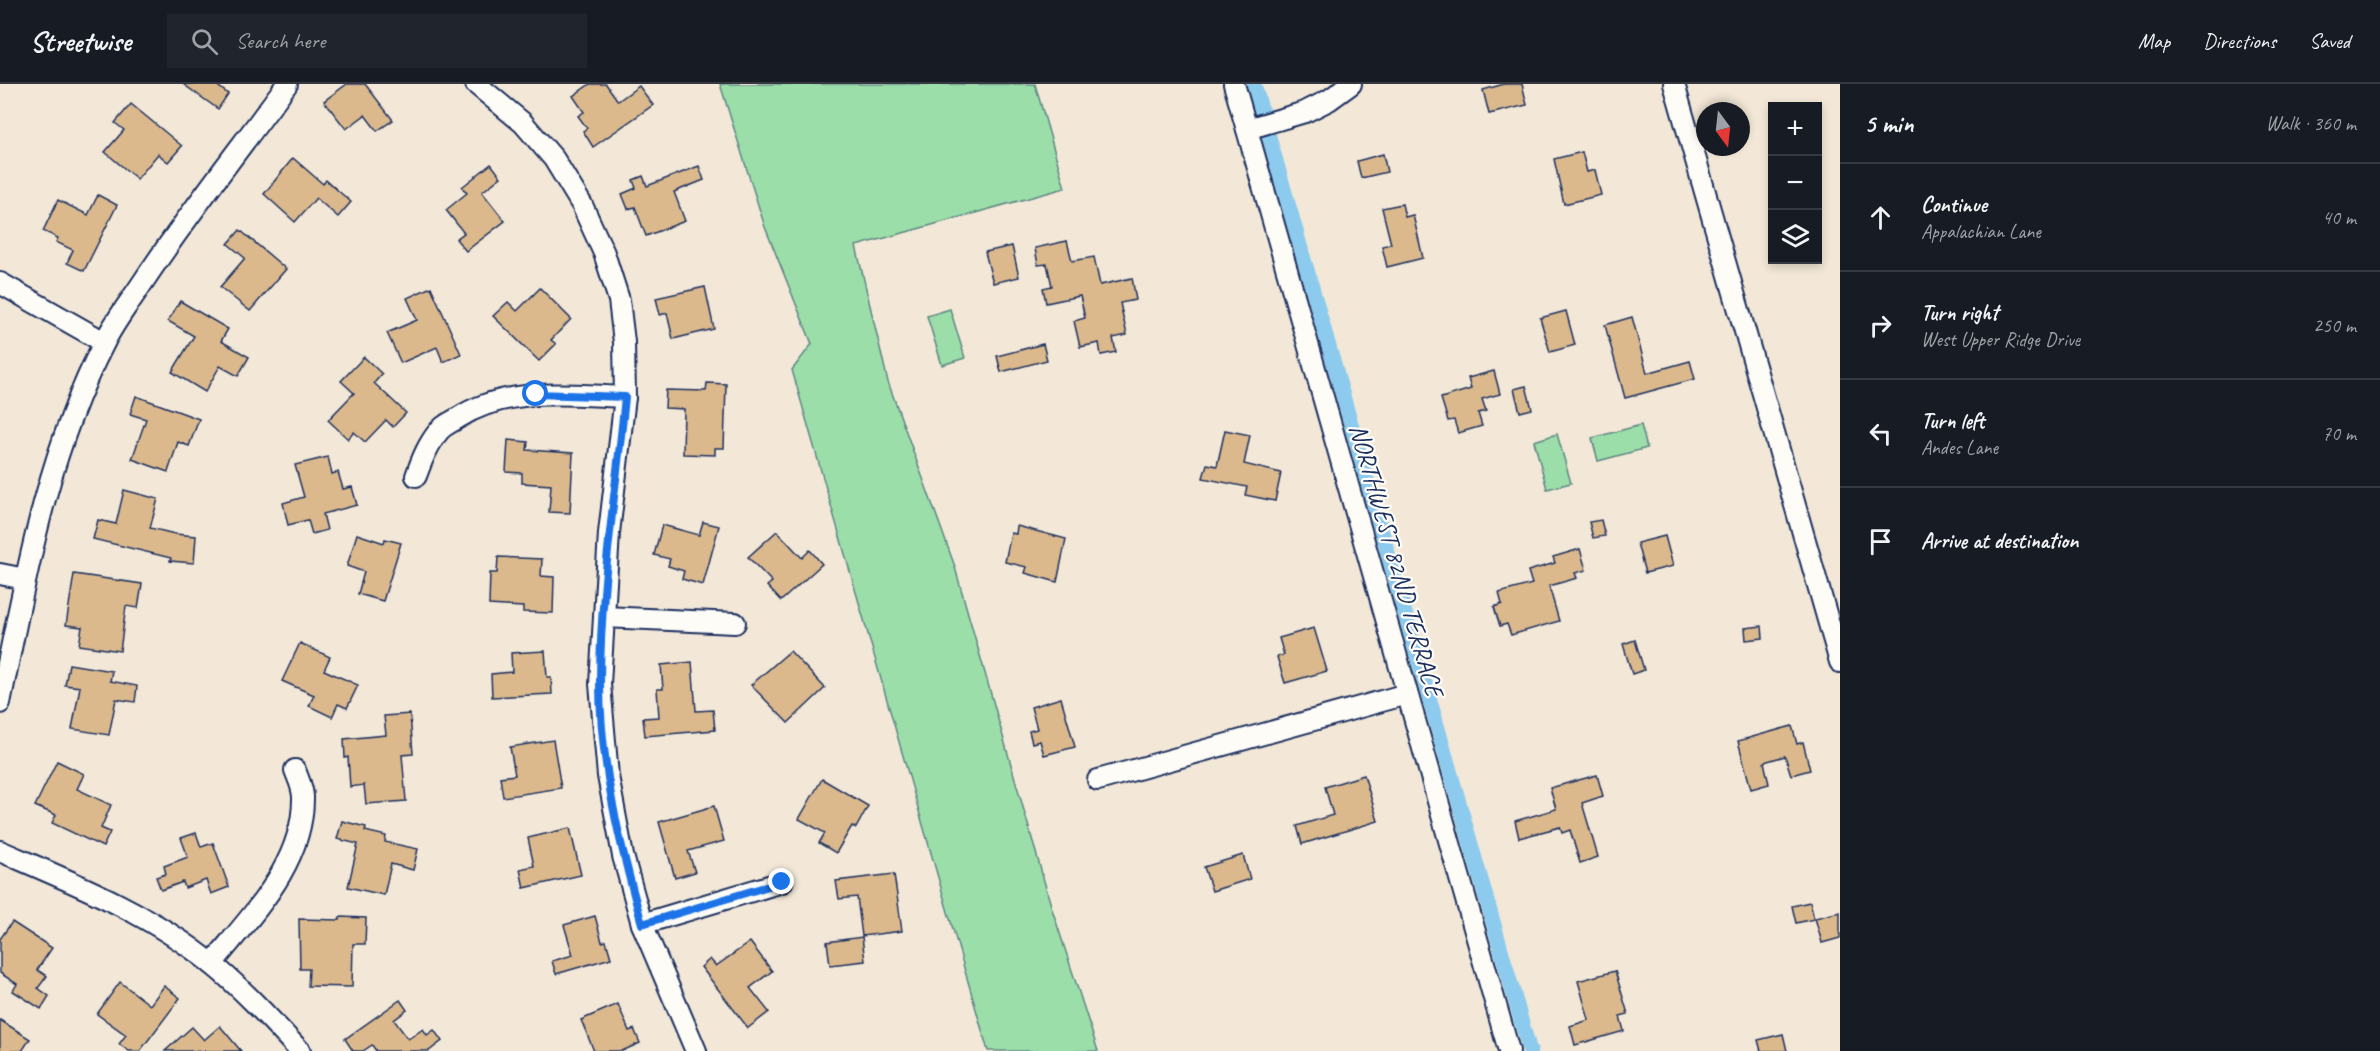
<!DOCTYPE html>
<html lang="en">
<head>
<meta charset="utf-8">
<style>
  body { margin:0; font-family:Caveat,sans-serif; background:#20242c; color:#f1f3f6 }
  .controls { position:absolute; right:18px; top:18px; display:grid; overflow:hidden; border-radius:0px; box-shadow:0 3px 9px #0003 }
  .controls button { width:54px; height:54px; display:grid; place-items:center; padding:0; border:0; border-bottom:2px solid #363941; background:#171b24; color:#f1f3f6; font:30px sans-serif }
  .compass { position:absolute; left:1696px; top:18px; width:54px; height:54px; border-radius:50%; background:#171b24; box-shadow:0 3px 9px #0003; rotate:165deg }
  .stop { position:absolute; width:18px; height:18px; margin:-14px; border:4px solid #1a73e8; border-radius:50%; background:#fff }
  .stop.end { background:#1a73e8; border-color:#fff; box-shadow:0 2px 6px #0008 }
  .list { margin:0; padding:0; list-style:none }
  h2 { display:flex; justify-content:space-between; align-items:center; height:78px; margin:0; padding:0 24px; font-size:26px }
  h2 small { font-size:20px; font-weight:400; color:#9ea1a6 }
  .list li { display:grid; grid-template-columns:39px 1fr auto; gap:18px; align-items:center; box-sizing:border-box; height:108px; padding:0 24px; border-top:2px solid #363941 }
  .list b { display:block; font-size:22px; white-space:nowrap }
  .list p { margin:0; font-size:20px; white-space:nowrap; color:#9ea1a6 }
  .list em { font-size:20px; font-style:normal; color:#9ea1a6 }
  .icon { flex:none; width:33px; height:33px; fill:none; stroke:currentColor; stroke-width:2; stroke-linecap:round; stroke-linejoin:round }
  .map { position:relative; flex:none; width:1840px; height:967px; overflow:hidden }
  header { display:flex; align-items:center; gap:36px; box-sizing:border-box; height:84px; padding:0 30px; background:#171b24; border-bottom:2px solid #363941 }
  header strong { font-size:28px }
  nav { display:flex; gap:33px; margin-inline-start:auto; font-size:21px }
  .search { width:420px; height:54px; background:#20242c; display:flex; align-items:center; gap:15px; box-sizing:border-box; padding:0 21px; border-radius:0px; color:#9ea1a6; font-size:22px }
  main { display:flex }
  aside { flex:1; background:#171b24 }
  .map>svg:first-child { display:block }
  .green { fill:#9cdea9; stroke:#5c8684; stroke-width:1.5 }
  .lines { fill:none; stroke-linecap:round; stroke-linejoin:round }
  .canal { stroke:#8dcbee; stroke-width:15 }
  .building { fill:#dbb98d; stroke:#1b2f5e; stroke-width:1.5 }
  .minor-casing { stroke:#1b2f5e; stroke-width:24 }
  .minor { stroke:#fdfcf7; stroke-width:20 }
  .route { stroke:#1a73e8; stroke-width:8 }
  .labels { text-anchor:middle; stroke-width:4.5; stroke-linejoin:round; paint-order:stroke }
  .street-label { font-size:26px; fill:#1b2f5e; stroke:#fdfcf7 }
</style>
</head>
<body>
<header>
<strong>Streetwise</strong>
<div class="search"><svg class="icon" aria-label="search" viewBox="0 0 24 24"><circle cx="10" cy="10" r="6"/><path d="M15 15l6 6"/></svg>Search here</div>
<nav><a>Map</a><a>Directions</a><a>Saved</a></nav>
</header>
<main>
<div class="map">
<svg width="1840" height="967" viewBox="0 0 1840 967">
  <rect width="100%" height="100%" fill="#f3e8d7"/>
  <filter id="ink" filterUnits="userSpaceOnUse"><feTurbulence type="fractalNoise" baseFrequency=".0167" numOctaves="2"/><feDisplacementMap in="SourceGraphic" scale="12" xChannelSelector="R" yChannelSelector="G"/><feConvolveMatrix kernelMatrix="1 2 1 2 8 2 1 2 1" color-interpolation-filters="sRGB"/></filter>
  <g filter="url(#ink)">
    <!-- green -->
    <g class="green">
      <polygon points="720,0 1035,0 1065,104 856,162 888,298 954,480 1052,825 1098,967 988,967 792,286 812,260 765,143"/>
      <polygon points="950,225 965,274 942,281 927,232"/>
      <polygon points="1641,341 1647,364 1598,377 1592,354"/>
      <polygon points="1557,350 1571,399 1547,405 1534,357"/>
    </g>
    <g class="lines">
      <!-- canal -->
      <polyline class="canal" points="1254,0 1530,967"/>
    </g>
    <!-- building -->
    <g class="building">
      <polygon points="183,0 215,0 228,10 218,25"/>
      <polygon points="347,0 365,0 393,36 377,47 365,31 346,45 324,17"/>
      <polygon points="590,0 606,0 618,17 639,2 653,21 593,63 583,47 587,44 578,32 584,28 573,12"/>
      <polygon points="1504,0 1522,0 1527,21 1489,30 1483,6"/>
      <polygon points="131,20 182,62 168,78 158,70 137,95 105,68 124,46 115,39"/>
      <polygon points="1582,68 1587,88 1595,86 1601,111 1564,120 1554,75"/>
      <polygon points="1383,70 1387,88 1361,94 1357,77"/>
      <polygon points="293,74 323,100 326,96 351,118 338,133 316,114 295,138 264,110"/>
      <polygon points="491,80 501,93 482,108 505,137 466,167 456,155 464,149 446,126 467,109 462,103"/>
      <polygon points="699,82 704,96 674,108 685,137 646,152 635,123 628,125 622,110 636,104 633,96 643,92 647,102"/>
      <polygon points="98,111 117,121 84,187 67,179 73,166 56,158 58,154 43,147 58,116 88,131"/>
      <polygon points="1402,120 1405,133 1413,131 1423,174 1387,183 1382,162 1391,160 1382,124"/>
      <polygon points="240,146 286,185 250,227 220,203 245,174 228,160"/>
      <polygon points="1067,157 1072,177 1094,173 1100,201 1132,194 1136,216 1120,219 1127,251 1113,254 1116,268 1101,271 1099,259 1080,263 1074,237 1085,234 1080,212 1046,219 1043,204 1052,202 1047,180 1038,181 1035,164"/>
      <polygon points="1012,162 1019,193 993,199 985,168"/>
      <polygon points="431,203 461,270 443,278 437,263 401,279 387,249 417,236 407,214"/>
      <polygon points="705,203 714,245 673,255 667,229 660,231 656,214"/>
      <polygon points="540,204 571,235 551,256 556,260 539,277 493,232 508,218 517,227"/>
      <polygon points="180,217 228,245 221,257 249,273 238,292 220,282 205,308 172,288 194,252 168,237"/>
      <polygon points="1566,227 1575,261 1550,268 1540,234"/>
      <polygon points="1632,233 1647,289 1690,277 1695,295 1625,314 1605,241"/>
      <polygon points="1043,260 1047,276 1001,288 997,272"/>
      <polygon points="364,273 382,290 374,299 406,329 393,343 386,336 365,358 354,348 348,355 328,336 354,309 341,297"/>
      <polygon points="1494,287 1500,310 1482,315 1486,327 1478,329 1482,342 1458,349 1454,336 1448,337 1441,314 1471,305 1468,294"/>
      <polygon points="707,299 726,300 724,364 715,364 715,371 683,370 684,325 665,324 666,306 706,307"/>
      <polygon points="1526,302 1532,325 1520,328 1514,305"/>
      <polygon points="136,312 199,335 189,362 178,358 168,388 132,375 146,335 130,330"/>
      <polygon points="1225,346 1250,351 1244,380 1281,389 1275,417 1245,411 1247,403 1203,394 1207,380 1217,382"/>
      <polygon points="508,356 528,358 527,366 573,369 570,429 549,428 551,401 522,399 522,389 506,388"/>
      <polygon points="328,373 332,390 338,388 343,405 352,403 357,421 323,430 327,446 312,450 308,436 288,441 283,419 304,413 295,381"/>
      <polygon points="124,406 158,415 150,444 175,450 196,452 194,479 170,477 171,474 93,455 98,436 116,440"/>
      <polygon points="1601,436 1605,452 1593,454 1589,438"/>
      <polygon points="703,438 719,442 703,501 682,495 684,487 668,482 670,475 654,471 662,441 699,451"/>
      <polygon points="1017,442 1066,455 1057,498 1025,489 1027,483 1005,478 1011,449 1016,450"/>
      <polygon points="777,447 802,474 810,466 822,480 781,517 767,502 772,498 748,473"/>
      <polygon points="357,450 384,459 385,455 401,459 383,517 358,510 364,488 347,482"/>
      <polygon points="1665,452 1673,482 1645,489 1637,459"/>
      <polygon points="1580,465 1586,486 1575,489 1577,494 1549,502 1559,537 1511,551 1507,540 1500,542 1494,523 1502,520 1499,509 1532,500 1528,487 1555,479 1553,473"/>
      <polygon points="498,473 542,475 541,492 554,493 553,529 523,528 523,523 489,521 490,489 497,489"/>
      <polygon points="74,490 142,500 138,524 126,522 120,567 79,561 82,543 66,541"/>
      <polygon points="1762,542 1763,554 1746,556 1745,544"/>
      <polygon points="1314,544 1327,587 1285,599 1277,573 1284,571 1279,554"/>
      <polygon points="1635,556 1644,586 1632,590 1623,560"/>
      <polygon points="300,559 330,573 324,586 358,601 347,624 338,620 332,633 309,622 314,611 282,597"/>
      <polygon points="545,567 547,593 551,593 552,610 492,613 491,590 512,588 511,569"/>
      <polygon points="790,567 825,604 788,639 751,601"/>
      <polygon points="692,578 696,627 713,626 715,646 645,652 643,634 659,633 657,605 663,605 661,581"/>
      <polygon points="69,580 112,587 110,597 137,602 135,618 116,615 109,651 72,645 80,603 65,601"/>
      <polygon points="1061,614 1075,663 1044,671 1040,657 1032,659 1029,647 1037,645 1031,623"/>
      <polygon points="410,630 413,670 402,671 406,717 366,720 364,701 350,703 348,673 345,674 344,655 386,651 384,632"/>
      <polygon points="1792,642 1797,660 1803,658 1810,686 1791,691 1785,672 1764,678 1769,700 1751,705 1738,657"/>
      <polygon points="553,656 561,704 503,713 500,693 515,691 510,663"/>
      <polygon points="57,677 84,690 77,705 111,721 101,744 110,748 103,763 52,739 56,731 35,722"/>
      <polygon points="1364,691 1378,737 1302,760 1297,742 1333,731 1325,703"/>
      <polygon points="1597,691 1603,712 1582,719 1598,773 1580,779 1570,746 1562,749 1560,743 1519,754 1515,737 1556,725 1550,704"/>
      <polygon points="822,695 868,722 856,744 852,742 836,769 819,759 825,749 799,735"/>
      <polygon points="714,722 724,757 688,767 695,788 675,794 659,738"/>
      <polygon points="342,737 366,743 365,747 386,752 385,758 418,765 413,786 391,780 384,811 348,803 358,760 337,755"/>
      <polygon points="570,744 581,791 524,804 520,785 534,782 528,754"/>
      <polygon points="196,749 201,763 213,759 229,803 211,810 206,796 185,804 183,798 161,806 156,793 166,790 164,782 188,773 181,754"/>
      <polygon points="1243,771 1250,795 1212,807 1204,783"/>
      <polygon points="894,790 902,847 862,852 857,813 839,815 836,797"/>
      <polygon points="1810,818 1814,835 1796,839 1792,822"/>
      <polygon points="1840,828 1840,854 1822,859 1815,834"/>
      <polygon points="595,832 602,858 606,857 611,874 556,890 552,877 573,871 564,841"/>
      <polygon points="340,833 366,834 365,860 353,860 352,903 308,902 309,885 300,885 299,835 340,836"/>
      <polygon points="12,838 52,864 37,886 47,892 38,904 49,912 41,925 13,907 17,900 0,889 0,855"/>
      <polygon points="862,853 865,877 830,881 827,858"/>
      <polygon points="750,858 772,887 750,904 769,928 748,944 701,883 710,875 716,882"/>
      <polygon points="1615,887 1628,930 1620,932 1624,947 1575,961 1570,942 1589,936 1578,897"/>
      <polygon points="120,898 150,921 164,902 180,914 140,967 129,967 119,960 126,951 97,930"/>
      <polygon points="400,916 407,926 394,936 408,955 423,945 427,951 434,946 442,957 429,967 376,967 372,961 363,967 353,967 345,955"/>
      <polygon points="618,920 629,947 634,945 640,959 622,967 594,967 581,936"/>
      <polygon points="0,936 30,955 22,967 0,967"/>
      <polygon points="220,942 241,967 165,967 192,943 204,956"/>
      <polygon points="1783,950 1787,967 1761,967 1758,956"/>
    </g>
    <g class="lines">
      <defs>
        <g id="minor">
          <polyline points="476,0 523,39 554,75 582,121 604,169 619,216 624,258 625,313 609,449 600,600 608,692 623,772 642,840 696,967"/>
          <polyline points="1234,0 1509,967"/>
          <polyline points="1674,0 1840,578"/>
          <polyline points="1247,45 1305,28 1329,16 1351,0"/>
          <polyline points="0,199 104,258"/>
          <path d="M416,392C422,375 428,360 439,347C444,341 452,338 458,334C508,302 569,311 625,313"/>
          <polyline points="0,490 25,495"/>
          <polyline points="604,533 735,539"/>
          <path d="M0,619C25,497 46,371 104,259C114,238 130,218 143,198C188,130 239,66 287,0"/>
          <polyline points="1098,696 1407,610"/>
          <path d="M0,767C74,799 150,829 212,880C244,906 272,937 300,967"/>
          <polyline points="642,840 782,798"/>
          <path d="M212,880C251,831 304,780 303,713C303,704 298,694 295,686"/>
        </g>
      </defs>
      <!-- minor casing -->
      <use href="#minor" class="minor-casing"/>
      <!-- minor -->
      <use href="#minor" class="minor"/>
    </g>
  </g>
  <g class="lines" filter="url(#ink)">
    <!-- route -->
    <path class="route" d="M536,310L625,313C616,408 600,503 600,599C600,681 620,761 642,840L782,798"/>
  </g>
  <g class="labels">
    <!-- street labels -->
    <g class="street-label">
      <text transform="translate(1397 476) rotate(74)" y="9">NORTHWEST 82ND TERRACE</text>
    </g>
  </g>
</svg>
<div class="controls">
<button>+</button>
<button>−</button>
<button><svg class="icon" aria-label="layers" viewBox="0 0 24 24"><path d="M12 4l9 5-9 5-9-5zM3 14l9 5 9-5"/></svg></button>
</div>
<svg class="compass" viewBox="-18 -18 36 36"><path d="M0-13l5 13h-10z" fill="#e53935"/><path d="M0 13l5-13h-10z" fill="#9ea1a6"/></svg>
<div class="stop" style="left:536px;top:310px"></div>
<div class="stop end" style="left:782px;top:798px"></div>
</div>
<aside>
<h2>5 min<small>Walk · 360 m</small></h2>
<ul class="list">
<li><svg class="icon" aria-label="ahead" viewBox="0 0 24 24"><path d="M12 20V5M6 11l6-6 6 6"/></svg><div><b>Continue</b><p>Appalachian Lane</p></div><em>40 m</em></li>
<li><svg class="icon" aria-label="right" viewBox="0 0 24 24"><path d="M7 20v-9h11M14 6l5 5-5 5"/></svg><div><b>Turn right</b><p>West Upper Ridge Drive</p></div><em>250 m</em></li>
<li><svg class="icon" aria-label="left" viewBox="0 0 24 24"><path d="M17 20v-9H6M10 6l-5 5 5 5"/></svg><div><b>Turn left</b><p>Andes Lane</p></div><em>70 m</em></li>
<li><svg class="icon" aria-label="arrive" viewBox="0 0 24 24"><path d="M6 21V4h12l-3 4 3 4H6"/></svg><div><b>Arrive at destination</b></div></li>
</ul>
</aside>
</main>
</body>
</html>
